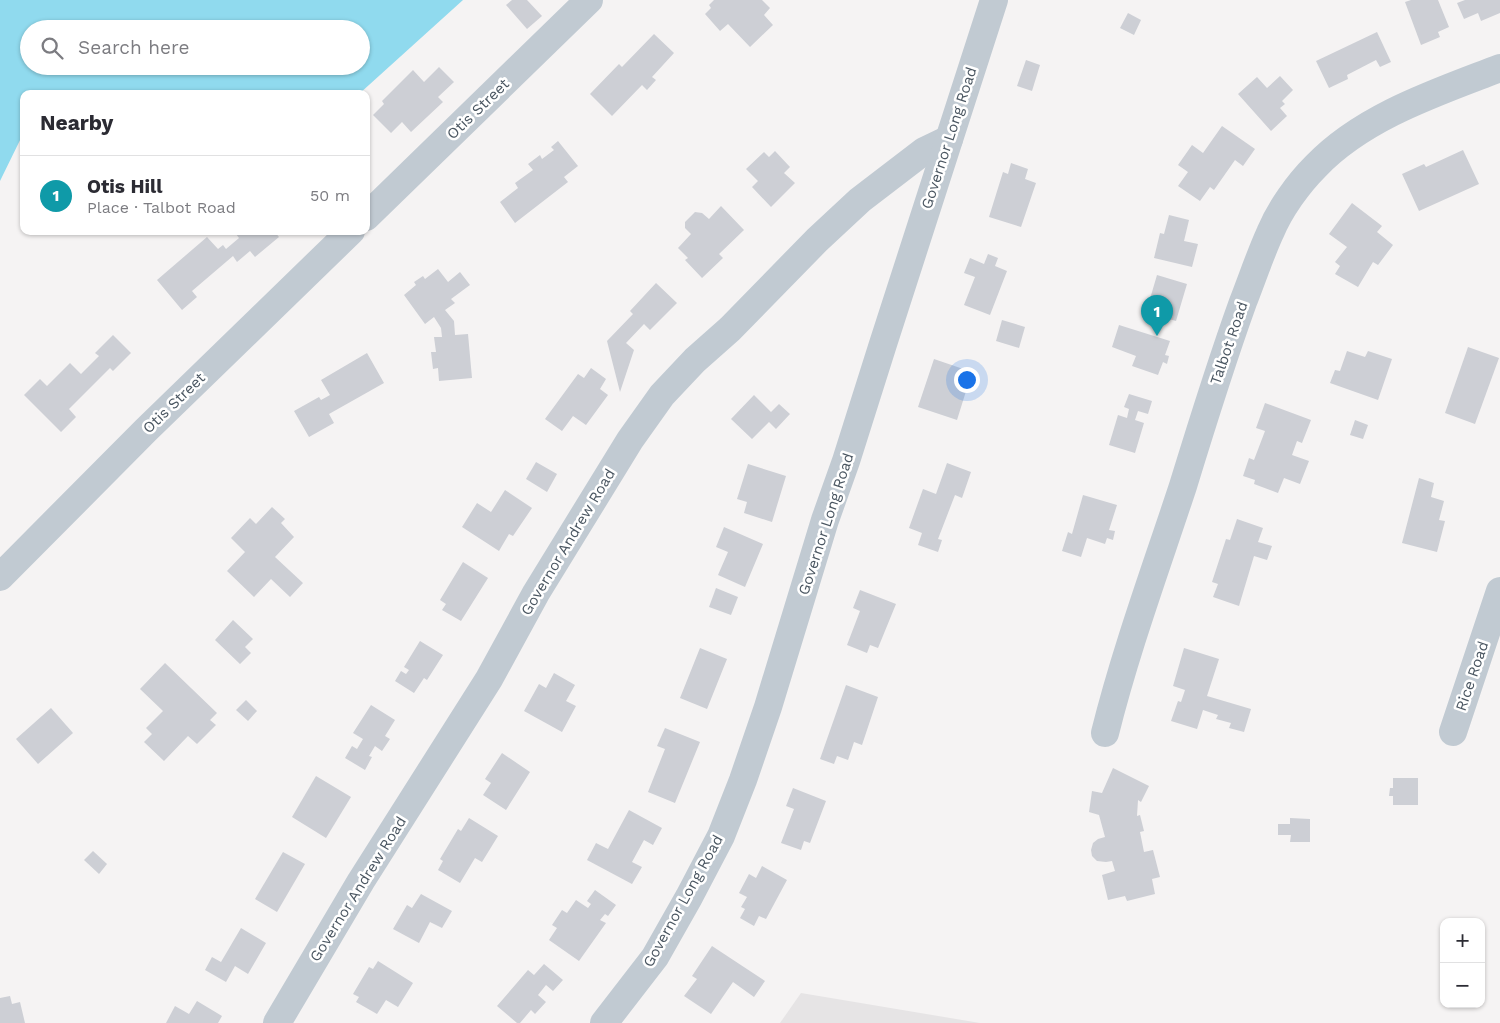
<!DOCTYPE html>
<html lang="en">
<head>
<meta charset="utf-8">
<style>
  body { margin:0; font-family:"Work Sans",sans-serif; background:#f2f2f3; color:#2b2b33 }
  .controls { position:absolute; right:15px; bottom:15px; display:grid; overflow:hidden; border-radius:10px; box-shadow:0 1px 4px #0004 }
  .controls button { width:45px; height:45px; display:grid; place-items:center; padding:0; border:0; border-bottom:1px solid #e1e1e2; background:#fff; color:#2b2b33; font:25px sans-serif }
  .you { position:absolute; left:966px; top:379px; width:18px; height:18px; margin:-12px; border:4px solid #fff; border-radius:50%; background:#1a73e8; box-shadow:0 0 0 8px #1a73e833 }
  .badge { display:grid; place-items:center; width:32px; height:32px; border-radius:50%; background:#2563eb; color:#fff; font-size:16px; font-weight:700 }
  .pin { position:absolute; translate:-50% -41px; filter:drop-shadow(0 1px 2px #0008) }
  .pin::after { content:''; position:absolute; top:26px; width:18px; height:15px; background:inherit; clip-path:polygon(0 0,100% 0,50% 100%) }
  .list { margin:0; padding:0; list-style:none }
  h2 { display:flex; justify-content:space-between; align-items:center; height:65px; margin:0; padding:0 20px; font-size:21px }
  h2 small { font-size:16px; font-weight:400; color:#7c7c81 }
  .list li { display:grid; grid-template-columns:32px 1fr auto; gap:15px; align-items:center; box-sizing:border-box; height:80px; padding:0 20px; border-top:1px solid #e1e1e2 }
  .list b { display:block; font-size:19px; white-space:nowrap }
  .list p { margin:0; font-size:16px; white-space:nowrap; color:#7c7c81 }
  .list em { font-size:16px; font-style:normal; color:#7c7c81 }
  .icon { flex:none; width:28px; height:28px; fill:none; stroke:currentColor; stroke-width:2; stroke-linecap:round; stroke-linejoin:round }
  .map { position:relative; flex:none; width:1500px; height:1023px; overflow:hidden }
  .search { position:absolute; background:#fff; box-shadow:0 1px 4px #0004; left:20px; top:20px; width:350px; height:55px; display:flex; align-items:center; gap:12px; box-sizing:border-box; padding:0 18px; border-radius:28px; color:#7c7c81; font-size:19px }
  .panel { position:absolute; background:#fff; box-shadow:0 1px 4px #0004; left:20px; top:90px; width:350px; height:145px; border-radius:10px }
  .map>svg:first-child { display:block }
  .education { fill:#e6e4e5 }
  .water { fill:#90daee; fill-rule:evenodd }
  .building { fill:#cdcfd5 }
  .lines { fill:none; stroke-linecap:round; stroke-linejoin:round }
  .minor { stroke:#c1cad2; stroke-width:28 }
  .tertiary { stroke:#c1cad2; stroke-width:28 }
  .labels { text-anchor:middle; stroke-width:5; stroke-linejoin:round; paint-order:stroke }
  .street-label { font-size:15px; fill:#4a5661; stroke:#fff }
</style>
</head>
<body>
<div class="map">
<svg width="1500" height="1023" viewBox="0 0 1500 1023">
  <rect width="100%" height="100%" fill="#f5f3f3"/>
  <!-- education -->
  <polygon class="education" points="801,993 980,1023 780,1023"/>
  <!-- water -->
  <path class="water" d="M0,0H463L359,94H24V132L0,181ZM29,29H361V66H29Z"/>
  <!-- building -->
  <g class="building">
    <polygon points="512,0 527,0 542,16 527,29 506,5"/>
    <polygon points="714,0 762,0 770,8 764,15 773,25 750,47 728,24 720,31 705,14 711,8 709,5"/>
    <polygon points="1411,0 1438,0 1449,27 1438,32 1440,37 1421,45 1405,2"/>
    <polygon points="1465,0 1500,0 1500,13 1481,21 1478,13 1464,19 1457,3"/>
    <polygon points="1128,13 1141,20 1134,35 1120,28"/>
    <polygon points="1377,32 1391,62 1380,67 1376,60 1347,75 1348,79 1329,88 1316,61"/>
    <polygon points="654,34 674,53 652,77 656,80 647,90 642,85 612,116 590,94 619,64 622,67"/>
    <polygon points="1026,60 1040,65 1032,91 1017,86"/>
    <polygon points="439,67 454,82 438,97 443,102 411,132 402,122 391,133 373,115 384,104 382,101 413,70 424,82"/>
    <polygon points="1280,76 1293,90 1282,101 1285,104 1280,108 1287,116 1271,131 1238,94 1257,77 1267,88"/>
    <polygon points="1222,126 1255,149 1243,166 1235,160 1214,190 1210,187 1200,201 1178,186 1188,172 1178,165 1192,145 1203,153"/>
    <polygon points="558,141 578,166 564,177 568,182 515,223 500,202 518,188 515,183 533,170 528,164 540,155 542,159 554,150 551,147"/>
    <polygon points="1463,150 1479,184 1419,211 1402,174 1424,164 1426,167"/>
    <polygon points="775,151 790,167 784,173 795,183 771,207 752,187 758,181 746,169 764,152 769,157"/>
    <polygon points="1011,163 1028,169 1025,179 1036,183 1021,227 989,217 1003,172 1008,174"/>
    <polygon points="1352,203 1382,226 1377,232 1393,245 1378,265 1373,262 1358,287 1335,274 1340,266 1335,262 1347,247 1329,234"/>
    <polygon points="721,206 744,230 719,254 723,258 702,278 685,260 688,258 678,248 691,234 685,228 685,222 695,212 702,213 709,219"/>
    <polygon points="1169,215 1189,220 1184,241 1198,244 1192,267 1154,258 1160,233 1164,234"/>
    <polygon points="240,231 274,231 279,237 255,257 250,251 237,262 233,256 192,291 197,297 182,310 157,280 207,237 218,249 223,245 226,249 239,238 236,234"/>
    <polygon points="988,254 998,258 995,266 1007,271 990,315 964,305 975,277 964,273 970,258 984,264"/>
    <polygon points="438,269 448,282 460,272 470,285 451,299 455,303 445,310 454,321 455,335 468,334 472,378 439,381 438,368 433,369 431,352 436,352 434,337 442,337 441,328 434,317 425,324 404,295 416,285 414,282 423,276 425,279"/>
    <polygon points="1157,275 1187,284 1176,321 1161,317 1162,313 1147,309"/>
    <polygon points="656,283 677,303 650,330 644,324 626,343 634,350 620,392 607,341 633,314 630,311"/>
    <polygon points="1002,320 1025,327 1019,348 996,341"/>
    <polygon points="1119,325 1170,341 1165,355 1169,356 1167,364 1163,362 1158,375 1132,366 1136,356 1112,347"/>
    <polygon points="113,335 131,353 113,371 110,368 69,409 76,417 61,432 24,395 40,379 47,386 70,363 81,374 99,356 95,353"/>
    <polygon points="1468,347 1499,358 1475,424 1445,413"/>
    <polygon points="1347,351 1365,357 1368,351 1392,359 1378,400 1330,383 1335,370 1340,371"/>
    <polygon points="367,353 384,383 329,414 334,423 309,437 294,411 319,397 321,400 330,395 321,380"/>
    <polygon points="934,359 972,372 957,420 918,407"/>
    <polygon points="591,368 606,379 600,389 608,395 586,425 573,416 562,431 545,419 578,374 584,378"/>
    <polygon points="1129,394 1152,401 1148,414 1138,411 1135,420 1144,423 1135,453 1109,445 1118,415 1127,418 1129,409 1124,407"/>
    <polygon points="754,395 771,412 779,404 790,414 776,429 769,422 752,439 731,419"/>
    <polygon points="1265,403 1311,420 1302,443 1297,441 1292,455 1309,461 1300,484 1284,478 1278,493 1254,484 1255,480 1243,476 1249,458 1254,460 1265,431 1256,428"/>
    <polygon points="1355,420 1368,425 1363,439 1350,435"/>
    <polygon points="536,462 557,474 547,492 526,479"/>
    <polygon points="947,463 971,472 962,498 955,495 938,539 942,540 938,552 918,545 922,533 909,528 923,489 936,494"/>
    <polygon points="748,464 786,476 772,522 744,513 747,502 737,499"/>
    <polygon points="1419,478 1434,483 1431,497 1444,501 1439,520 1445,521 1437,552 1402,543"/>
    <polygon points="505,490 532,508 513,536 509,534 499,551 462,527 477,503 491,512"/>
    <polygon points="1083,495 1117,505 1109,530 1115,531 1113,540 1107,538 1105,544 1087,538 1081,557 1062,551 1068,532 1072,534"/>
    <polygon points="272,507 285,519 281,523 294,537 275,557 303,583 290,597 271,579 254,597 227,571 245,552 231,538 250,518 256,524"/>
    <polygon points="1237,519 1263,528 1258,542 1272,546 1267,560 1254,556 1239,606 1213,597 1218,584 1212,582 1226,539 1230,540"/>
    <polygon points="724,527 763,544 745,587 718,575 728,552 716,547"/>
    <polygon points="463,562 488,578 461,621 442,610 446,604 440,600"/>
    <polygon points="716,588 738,597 731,615 709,607"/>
    <polygon points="860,590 896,604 878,648 870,645 867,653 847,645 860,611 853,608"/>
    <polygon points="233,620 253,639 245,647 251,653 240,664 215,640"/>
    <polygon points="420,641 443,655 427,680 424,678 414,693 395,681 401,671 406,674 409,670 404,667"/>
    <polygon points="700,648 727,659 707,709 680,698"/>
    <polygon points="1184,648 1219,659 1207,696 1251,709 1244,732 1229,728 1231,723 1216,719 1218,715 1203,710 1197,729 1171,721 1178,701 1181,702 1185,690 1173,686"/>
    <polygon points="165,663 217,713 210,720 216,725 197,744 188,736 164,761 144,742 152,734 146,728 163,711 140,689"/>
    <polygon points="554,673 575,685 566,701 576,706 562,732 524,711 539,684 546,688"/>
    <polygon points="846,685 878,697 862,745 854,742 848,760 837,756 834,764 820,759"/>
    <polygon points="246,700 257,711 248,721 236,710"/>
    <polygon points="371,705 395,720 385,736 390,739 382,751 375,746 369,756 372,757 365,770 345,758 352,746 357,749 363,739 353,733"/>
    <polygon points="51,708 73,733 38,764 16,739"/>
    <polygon points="665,728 700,742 675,803 648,792 665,749 657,746"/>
    <polygon points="502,753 530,772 506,810 483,795 491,783 485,779"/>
    <polygon points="1113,768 1149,786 1141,802 1138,800 1137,816 1140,815 1144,831 1140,832 1144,852 1153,850 1160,877 1152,879 1155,894 1127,901 1125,896 1108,900 1102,875 1115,871 1112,861 1106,862 1097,861 1092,856 1091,850 1093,843 1098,839 1105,837 1099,815 1089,812 1092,791 1102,793"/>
    <polygon points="316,776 351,797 326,838 292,817"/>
    <polygon points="1393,778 1418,778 1418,805 1393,805 1393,796 1389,796 1390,788 1393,788"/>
    <polygon points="793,788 826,801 810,843 804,841 801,850 781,843 794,809 786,806"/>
    <polygon points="629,810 662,828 653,845 644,840 632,862 642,867 632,884 587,860 596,843 608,849"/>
    <polygon points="469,818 498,836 482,862 475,858 460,883 438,870 443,861 440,859 458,829 461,831"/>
    <polygon points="1290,818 1310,819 1310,842 1290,842 1291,835 1278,835 1278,824 1290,824"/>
    <polygon points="93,851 107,864 99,874 84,860"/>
    <polygon points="283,852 305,864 277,912 255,899"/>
    <polygon points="762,866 787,880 766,919 759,916 754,926 740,918 745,909 741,907 747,897 739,893 749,874 756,878"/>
    <polygon points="595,890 616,905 608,916 605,914 600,920 606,923 579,961 549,940 557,928 552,925 562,910 567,913 576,900 588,908 591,904 587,901"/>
    <polygon points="421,894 452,911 442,928 430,922 419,943 393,929 407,905 412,908"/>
    <polygon points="241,928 266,943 248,974 235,966 226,982 205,970 212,957 221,962"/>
    <polygon points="712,946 765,981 754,997 733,982 711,1014 684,996 697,979 692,976"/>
    <polygon points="378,961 413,983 398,1007 386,1000 377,1014 356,1002 359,997 353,994 369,967 373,969"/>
    <polygon points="544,964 563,980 553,991 546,985 538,995 546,1002 535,1014 531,1010 520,1023 517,1023 497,1006 528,970 534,975"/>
    <polygon points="10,996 12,1004 20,1002 25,1023 0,1023 0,998"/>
    <polygon points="197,1001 222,1016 218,1023 166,1023 175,1006 189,1014"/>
  </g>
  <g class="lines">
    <!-- minor -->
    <g class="minor">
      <polyline points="1453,732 1500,591"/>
      <path d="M1105,733C1126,649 1156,568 1183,486C1202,424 1221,363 1243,302C1252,279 1260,255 1270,233C1280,209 1298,184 1316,166C1364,116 1438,92 1500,68"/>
      <polyline points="277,1023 361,881 489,679 536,593 630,440 662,395 695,360 730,329 817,240 860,200 924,151 949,139"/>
      <polyline points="604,1023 655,957 689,897 721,836 743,780 768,707 825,520 846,461 883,344 994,0"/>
    </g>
    <!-- tertiary -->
    <g class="tertiary">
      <polyline points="366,217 589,0"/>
      <polyline points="0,577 146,430 351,231"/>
    </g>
  </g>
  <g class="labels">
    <!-- street labels -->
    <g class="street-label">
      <text transform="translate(478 109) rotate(-44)" y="5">Otis Street</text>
      <text transform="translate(949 138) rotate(-72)" y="5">Governor Long Road</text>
      <text transform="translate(1229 343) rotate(-71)" y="5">Talbot Road</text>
      <text transform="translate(174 403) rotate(-44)" y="5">Otis Street</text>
      <text transform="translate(826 524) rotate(-72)" y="5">Governor Long Road</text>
      <text transform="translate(568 542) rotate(-59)" y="5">Governor Andrew Road</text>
      <text transform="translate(1472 676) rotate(-71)" y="5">Rice Road</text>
      <text transform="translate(358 889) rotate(-58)" y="5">Governor Andrew Road</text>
      <text transform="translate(683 901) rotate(-61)" y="5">Governor Long Road</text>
    </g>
  </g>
</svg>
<div class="controls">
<button>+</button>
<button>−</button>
</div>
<div class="you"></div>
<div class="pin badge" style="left:1157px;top:336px;background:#0f9aa8">1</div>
<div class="search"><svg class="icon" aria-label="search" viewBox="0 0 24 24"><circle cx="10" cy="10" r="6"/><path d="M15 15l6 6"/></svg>Search here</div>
<section class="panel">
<h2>Nearby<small></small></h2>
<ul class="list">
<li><span class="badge" style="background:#0f9aa8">1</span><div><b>Otis Hill</b><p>Place · Talbot Road</p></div><em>50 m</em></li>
</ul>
</section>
</div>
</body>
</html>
